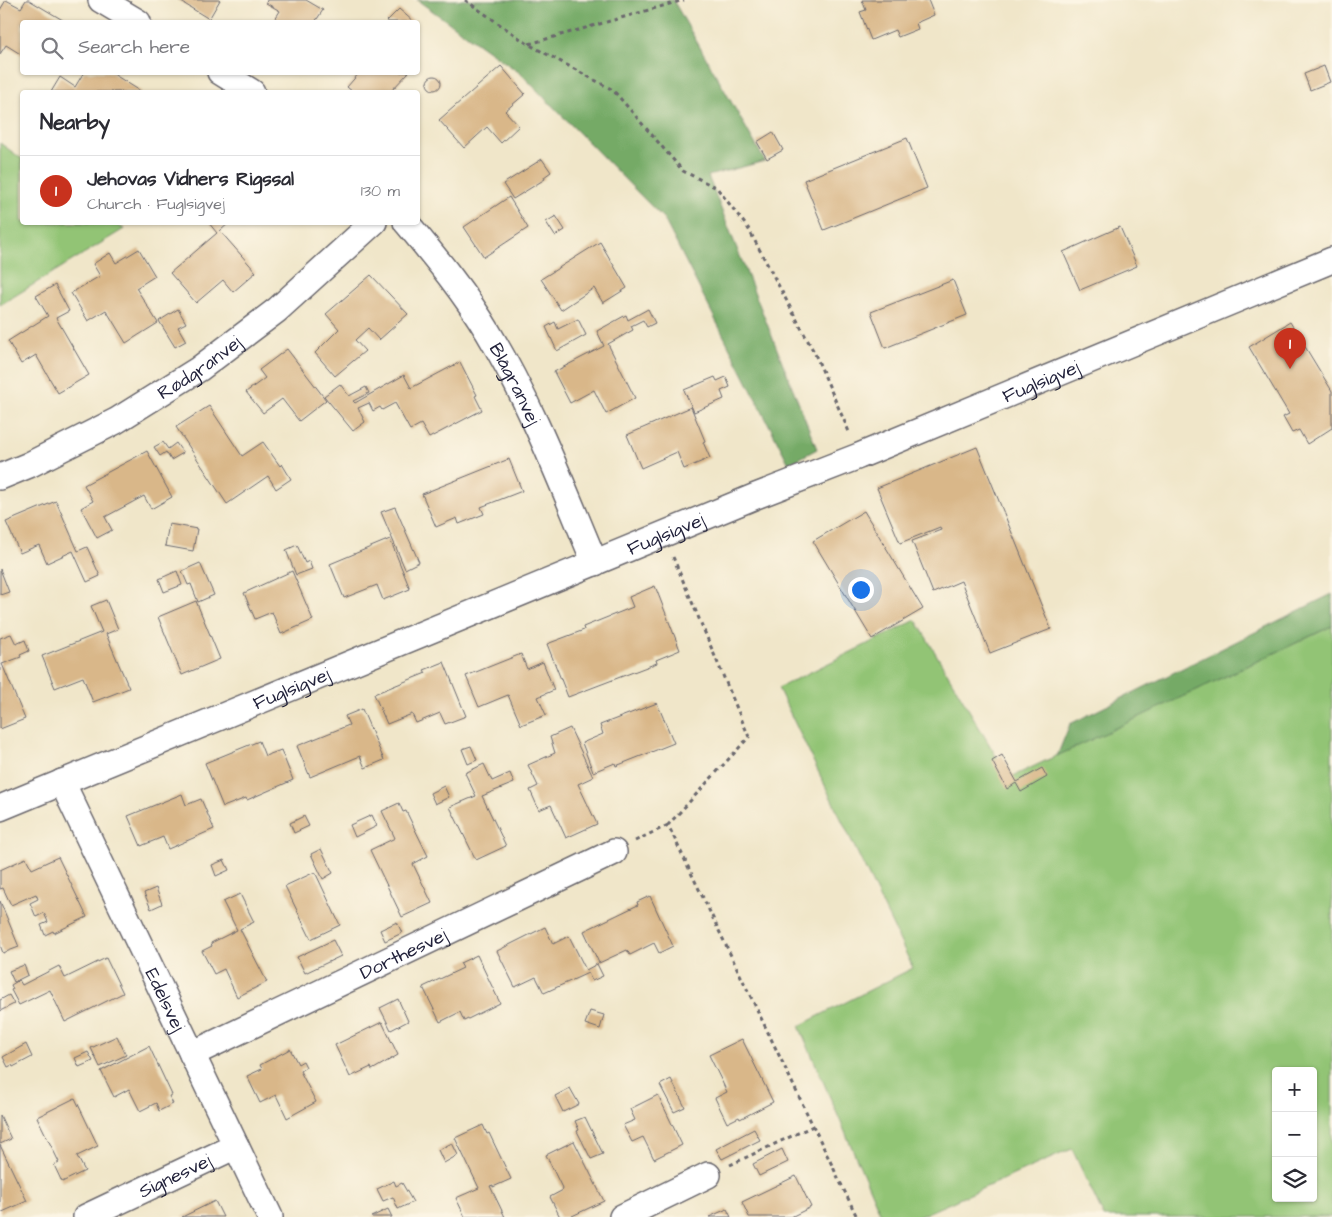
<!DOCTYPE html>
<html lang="en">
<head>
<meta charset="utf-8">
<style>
  body { margin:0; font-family:"Architects Daughter",sans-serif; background:#f7f7f7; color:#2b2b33 }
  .controls { position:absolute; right:15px; bottom:15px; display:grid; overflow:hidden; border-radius:5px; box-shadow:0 1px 4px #0004 }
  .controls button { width:45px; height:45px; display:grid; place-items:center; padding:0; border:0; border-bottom:1px solid #e1e1e2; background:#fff; color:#2b2b33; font:25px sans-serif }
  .you { position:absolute; left:860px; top:589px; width:18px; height:18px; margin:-12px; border:4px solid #fff; border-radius:50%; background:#1a73e8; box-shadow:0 0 0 8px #1a73e833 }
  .badge { display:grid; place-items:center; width:32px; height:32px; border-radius:50%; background:#c8321e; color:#fff; font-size:16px; font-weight:700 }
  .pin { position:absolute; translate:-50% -41px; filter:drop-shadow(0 1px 2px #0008) }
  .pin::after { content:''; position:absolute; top:26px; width:18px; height:15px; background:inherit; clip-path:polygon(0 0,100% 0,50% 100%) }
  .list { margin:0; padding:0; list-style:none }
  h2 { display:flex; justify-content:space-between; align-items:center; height:65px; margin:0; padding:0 20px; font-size:21px }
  h2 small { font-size:16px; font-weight:400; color:#7c7c81 }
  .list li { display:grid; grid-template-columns:32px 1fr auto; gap:15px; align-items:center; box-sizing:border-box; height:70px; padding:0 20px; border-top:1px solid #e1e1e2 }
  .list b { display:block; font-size:19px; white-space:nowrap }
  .list p { margin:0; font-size:16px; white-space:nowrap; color:#7c7c81 }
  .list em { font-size:16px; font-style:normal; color:#7c7c81 }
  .icon { flex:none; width:28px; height:28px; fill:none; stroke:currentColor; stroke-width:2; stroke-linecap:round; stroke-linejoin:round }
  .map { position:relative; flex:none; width:1332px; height:1217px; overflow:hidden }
  .search { position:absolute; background:#fff; box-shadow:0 1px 4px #0004; left:20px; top:20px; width:400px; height:55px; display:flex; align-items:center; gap:12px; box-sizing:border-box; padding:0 18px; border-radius:5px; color:#7c7c81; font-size:19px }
  .panel { position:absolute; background:#fff; box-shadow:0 1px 4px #0004; left:20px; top:90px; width:400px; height:135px; border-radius:5px }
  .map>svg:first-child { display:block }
  .green { fill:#92c474; stroke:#5a7358; fill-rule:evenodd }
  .forest { fill:#75aa66; stroke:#4c6650 }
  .building { fill:#d9b789 }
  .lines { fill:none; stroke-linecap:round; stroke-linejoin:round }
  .minor-casing { stroke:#6a676d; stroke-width:28 }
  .path { stroke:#6a676d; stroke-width:3; stroke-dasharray:4 4; stroke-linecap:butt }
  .minor { stroke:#fff; stroke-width:25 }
  .labels { text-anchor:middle; stroke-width:4.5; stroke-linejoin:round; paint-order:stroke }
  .street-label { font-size:19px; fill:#22223b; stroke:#fcf5e5 }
</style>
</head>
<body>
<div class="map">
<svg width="1332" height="1217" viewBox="0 0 1332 1217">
  <rect width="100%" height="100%" fill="#fcf5e5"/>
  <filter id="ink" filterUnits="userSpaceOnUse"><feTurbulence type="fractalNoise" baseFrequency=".02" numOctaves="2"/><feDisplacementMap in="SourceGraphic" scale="10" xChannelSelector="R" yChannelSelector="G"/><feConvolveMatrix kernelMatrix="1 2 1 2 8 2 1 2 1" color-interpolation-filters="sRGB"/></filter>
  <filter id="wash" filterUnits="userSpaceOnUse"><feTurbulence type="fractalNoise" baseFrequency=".0096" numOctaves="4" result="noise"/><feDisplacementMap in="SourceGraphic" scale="20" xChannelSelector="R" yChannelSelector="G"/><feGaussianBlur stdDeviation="1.12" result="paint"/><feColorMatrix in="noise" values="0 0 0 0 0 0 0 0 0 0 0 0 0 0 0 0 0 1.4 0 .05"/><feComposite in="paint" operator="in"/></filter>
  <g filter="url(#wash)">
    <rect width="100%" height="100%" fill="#f0e6c9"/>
    <!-- green -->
    <g class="green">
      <polygon points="0,143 22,159 22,222 114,223 124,229 0,305"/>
      <path d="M916,620L1009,778L1332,626V1217H1104L1072,1149L918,1217H882L799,1026L913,968L778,688ZM1276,1071H1313V1198H1276Z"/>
    </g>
    <!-- forest -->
    <g class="forest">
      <polygon points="417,0 673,0 765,161 708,176 817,449 789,464 664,219 520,73"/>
      <polygon points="1332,594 1332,626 1057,756 1070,724"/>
    </g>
    <g id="blocks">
      <!-- building -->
      <g class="building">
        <polygon points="6,0 21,8 26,0 29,0 66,22 22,22 22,55 6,45 0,54 0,10"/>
        <polygon points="178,0 220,0 209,19"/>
        <polygon points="267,0 306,0 323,10 315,22 273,22 280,11 266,3"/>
        <polygon points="862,0 928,0 934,15 916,23 918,29 898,37 895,30 871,40 860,12 866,10"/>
        <polygon points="399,9 414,22 386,22"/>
        <polygon points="501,66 525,94 505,111 519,126 501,143 487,127 464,148 439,120"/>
        <polygon points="1324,66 1330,82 1310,90 1304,74"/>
        <polygon points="84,72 110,72 142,92 51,92 60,77 75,87"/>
        <polygon points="360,72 409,72 390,92 353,92 347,87"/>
        <circle cx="434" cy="83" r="7"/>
        <polygon points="773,132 783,150 767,159 757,142"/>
        <polygon points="907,138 927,188 824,230 804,180"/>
        <polygon points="542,159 551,172 544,177 545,179 513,199 503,184"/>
        <polygon points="509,197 528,228 484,257 464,227"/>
        <polygon points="556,216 565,230 555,236 546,222"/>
        <polygon points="208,222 230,222 220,231 256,272 233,292 223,280 196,303 170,273 217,233"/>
        <polygon points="1120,227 1137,266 1080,290 1063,252"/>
        <polygon points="600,242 627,288 603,303 594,288 561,310 541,279"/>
        <polygon points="139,249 155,276 136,288 158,323 126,343 106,310 88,321 71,293 100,276 93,264 110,253 116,263"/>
        <polygon points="371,275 408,314 379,340 368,328 355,340 365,351 335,376 315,353 339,329 326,314"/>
        <polygon points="953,280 967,315 885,348 871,312"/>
        <polygon points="55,285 69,311 56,318 89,375 58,393 36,355 21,364 8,341 48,316 36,296"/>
        <polygon points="178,309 186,323 178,327 186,341 175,347 159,321"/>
        <polygon points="648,309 655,323 647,327 643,320 631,326 633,330 608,344 635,398 606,414 594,390 570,403 554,372 604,346 597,331 626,315 628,320"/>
        <polygon points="578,319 586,335 557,351 546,327 555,322 558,329"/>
        <polygon points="1290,322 1332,391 1332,428 1307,444 1299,430 1292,433 1283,417 1289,414 1249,347"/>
        <polygon points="287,349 326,400 299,421 282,399 263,413 246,392 265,378 259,370"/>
        <polygon points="460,362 477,395 475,396 482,410 429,438 421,424 410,430 395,403 382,410 380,407 373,411 369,403 358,408 365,422 353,431 324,396 340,384 349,396 366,387 369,393 353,401 355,403 404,375 411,388"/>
        <polygon points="715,377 717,381 726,377 730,387 721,391 724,399 694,412 684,390"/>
        <polygon points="209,406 242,456 263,442 280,466 282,464 291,479 276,489 268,476 227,504 176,427"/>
        <polygon points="691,407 705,441 703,442 710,458 684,469 677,452 641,468 627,435"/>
        <polygon points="163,442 168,449 176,443 183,453 171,460 166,452 160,456 154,447"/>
        <polygon points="977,447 1051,629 990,653 961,581 933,593 912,541 941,530 940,527 900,543 877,488"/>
        <polygon points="147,451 172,497 151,509 144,496 105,517 112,530 97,538 81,508 93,501 84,485"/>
        <polygon points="509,459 522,491 481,507 484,514 459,524 457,518 436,527 422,494"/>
        <polygon points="56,501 78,551 87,547 100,576 87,582 73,551 47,563 39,545 20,553 6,522"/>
        <polygon points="395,507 419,562 405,569 381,512"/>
        <polygon points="864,511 923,609 872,639 813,541"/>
        <polygon points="169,524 197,529 193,551 165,546"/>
        <polygon points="390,539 410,589 383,600 377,585 344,598 330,564"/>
        <polygon points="297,545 305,563 309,561 312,569 296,575 286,550"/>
        <polygon points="200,563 214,595 198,602 191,584 188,585 182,571"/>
        <polygon points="0,569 9,592 0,595"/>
        <polygon points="177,571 182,585 164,592 159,579"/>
        <polygon points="292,571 313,620 281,634 272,612 255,619 244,593"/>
        <polygon points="655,586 680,650 656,660 657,663 568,697 547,644 584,630 583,627 633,607 629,597"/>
        <polygon points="106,600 118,629 106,634 129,688 93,702 83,677 55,688 42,656 102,632 91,606"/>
        <polygon points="196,601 220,659 182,675 158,617"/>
        <polygon points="11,634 16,644 25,640 29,651 20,655 21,657 2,664 25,719 0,729 0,638"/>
        <polygon points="521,654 527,669 543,662 554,690 538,697 546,715 521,725 508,695 479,707 466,676"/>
        <polygon points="444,662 466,716 445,724 440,713 416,723 412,714 387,724 374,694 426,673 424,670"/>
        <polygon points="657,703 674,743 616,766 615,763 593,772 582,743 603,734 600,725"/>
        <polygon points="362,709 384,760 365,768 360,756 310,777 297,746 349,725 345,716"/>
        <polygon points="570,728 593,777 578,784 597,824 566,838 551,805 539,810 530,790 538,786 528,765 555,753 550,737"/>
        <polygon points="259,741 265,756 281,750 293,780 247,800 246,798 223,807 205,763"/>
        <polygon points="471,746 477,760 468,764 462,749"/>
        <polygon points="1002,755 1017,782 1042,768 1047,777 1021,792 1016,783 1007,789 992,761"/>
        <polygon points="484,764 492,781 510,773 514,783 482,796 506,846 476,860 450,807 476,796 465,773"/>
        <polygon points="444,786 449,797 435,804 430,793"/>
        <polygon points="182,794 186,805 201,799 214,829 168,849 163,837 141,846 128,816"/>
        <polygon points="399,803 403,812 406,811 428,856 413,864 432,903 402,917 370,850 395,838 382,811"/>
        <polygon points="372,815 377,826 355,837 350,825"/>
        <polygon points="304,816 309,826 294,833 290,823"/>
        <polygon points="321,849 333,873 323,879 311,854"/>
        <polygon points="58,857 87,917 54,933 53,931 45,935 41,925 48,922 44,913 36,917 30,903 38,899 36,894 11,905 3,888 0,889 0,870 26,858 32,869"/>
        <polygon points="224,860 229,870 216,876 212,865"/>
        <polygon points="315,872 340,925 311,939 285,886"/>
        <polygon points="156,888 162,904 151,909 144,893"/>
        <polygon points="240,894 254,922 240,929 267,982 237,997 224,969 214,974 202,951 212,946 211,943 237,930 223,902"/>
        <polygon points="650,896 673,946 659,953 654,943 630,955 627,950 599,963 584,931 638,905 637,902"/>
        <polygon points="0,901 19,947 3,953 0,945"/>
        <polygon points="397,922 402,933 385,941 380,930"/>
        <polygon points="545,927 553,944 569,936 586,970 597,964 603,976 592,981 588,973 544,993 536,977 515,987 497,951"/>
        <polygon points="333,940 341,956 305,973 297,957"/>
        <polygon points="477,955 500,1003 464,1021 460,1012 440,1022 423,987 463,968 460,963"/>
        <polygon points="106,958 123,993 65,1022 50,990 19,1005 11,990 13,989 11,985 19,980 22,985 59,966 65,978"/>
        <polygon points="24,965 28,975 14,982 9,971"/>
        <polygon points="9,995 14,1004 0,1011 0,1000"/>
        <polygon points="398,999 408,1021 391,1030 380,1008"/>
        <polygon points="590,1011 604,1015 600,1029 585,1024"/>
        <polygon points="382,1022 398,1055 372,1070 371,1067 350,1077 335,1045"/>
        <polygon points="117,1036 126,1055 100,1067 91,1048"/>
        <polygon points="742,1039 773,1102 740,1119 739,1117 727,1123 715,1098 727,1092 709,1055"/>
        <polygon points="26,1044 32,1057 13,1067 12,1065 8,1067 3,1057"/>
        <polygon points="149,1046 172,1095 169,1096 173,1104 159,1111 156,1103 140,1111 129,1089 114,1097 101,1071"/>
        <polygon points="290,1049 298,1064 303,1061 306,1067 300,1071 316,1102 287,1118 276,1095 260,1103 247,1076 262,1069 260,1065"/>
        <polygon points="88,1052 93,1061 79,1067 75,1058"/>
        <polygon points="671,1079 685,1107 674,1112 660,1085"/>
        <polygon points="570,1088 579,1104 563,1112 555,1096"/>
        <polygon points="658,1095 682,1145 654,1159 643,1137 632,1142 623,1125 635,1120 630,1109"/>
        <polygon points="75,1098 98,1146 77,1156 85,1171 62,1182 54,1165 59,1162 37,1117"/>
        <polygon points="0,1115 11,1139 0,1144"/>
        <polygon points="585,1117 603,1154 591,1159 577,1131 579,1130 575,1121"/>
        <polygon points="483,1125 487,1134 489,1133 511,1179 493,1187 493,1185 490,1186 505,1217 465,1217 456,1198 479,1188 455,1138"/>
        <polygon points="754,1129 760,1140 722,1159 716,1149"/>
        <polygon points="574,1141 604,1201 570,1217 560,1217 550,1197 563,1190 546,1155"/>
        <polygon points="452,1143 458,1155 444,1163 438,1150"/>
        <polygon points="0,1145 27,1201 0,1213"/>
        <polygon points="782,1149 788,1162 759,1176 753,1164"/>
        <polygon points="796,1176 811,1207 791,1217 749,1217 742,1202"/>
        <polygon points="394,1181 396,1186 402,1183 413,1202 398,1209 393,1197 383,1201 377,1189"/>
        <polygon points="215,1201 223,1217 182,1217"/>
        <polygon points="388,1209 392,1217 371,1217"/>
        <polygon points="727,1209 731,1217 709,1217"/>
      </g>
    </g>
  </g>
  <g filter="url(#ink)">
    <use href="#blocks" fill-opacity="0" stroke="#6a676d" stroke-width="1"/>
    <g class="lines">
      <defs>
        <g id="minor">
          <polyline points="101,0 138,22"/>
          <polyline points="220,72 252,92"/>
          <path id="s1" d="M406,222C435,257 465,293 488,332C532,405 562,485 595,563"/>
          <path id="s2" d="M0,477L29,465L116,421L199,369L277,310L374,222"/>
          <path id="s3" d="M62,782L270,1217"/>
          <path id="s4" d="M0,808L756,496L859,456L1332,260"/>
          <path id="s5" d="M192,1054L614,852"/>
          <path id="s6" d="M86,1217L236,1146"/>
          <polyline points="622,1217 708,1175"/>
        </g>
      </defs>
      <!-- minor casing -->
      <use href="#minor" class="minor-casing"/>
      <!-- path -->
      <g class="path">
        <polyline points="465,0 528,44 613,90 683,171 717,188 748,228 815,354 850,434"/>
        <polyline points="529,44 684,0"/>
        <polyline points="673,557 749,737 668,825 857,1217"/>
        <polyline points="635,841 668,825"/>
        <polyline points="730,1165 813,1126"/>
      </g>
      <!-- minor -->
      <use href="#minor" class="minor"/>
    </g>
  </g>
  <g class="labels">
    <!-- street labels -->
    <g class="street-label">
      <text dy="7" stroke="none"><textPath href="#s2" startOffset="228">Rødgranvej</textPath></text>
      <text dy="7" stroke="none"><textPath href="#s4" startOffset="1125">Fuglsigvej</textPath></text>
      <text dy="7" stroke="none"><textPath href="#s1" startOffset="196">Blågranvej</textPath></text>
      <text dy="7" stroke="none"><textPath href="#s4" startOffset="720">Fuglsigvej</textPath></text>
      <text dy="7" stroke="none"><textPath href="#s4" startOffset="315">Fuglsigvej</textPath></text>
      <text dy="7" stroke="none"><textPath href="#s5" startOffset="234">Dorthesvej</textPath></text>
      <text dy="7" stroke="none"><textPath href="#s3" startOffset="241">Edelsvej</textPath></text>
      <text dy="7" stroke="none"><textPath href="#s6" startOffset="98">Signesvej</textPath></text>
    </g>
  </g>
</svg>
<div class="controls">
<button>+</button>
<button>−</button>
<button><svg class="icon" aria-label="layers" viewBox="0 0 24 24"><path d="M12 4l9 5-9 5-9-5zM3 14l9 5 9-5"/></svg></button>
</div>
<div class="you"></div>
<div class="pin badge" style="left:1290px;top:369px">1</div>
<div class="search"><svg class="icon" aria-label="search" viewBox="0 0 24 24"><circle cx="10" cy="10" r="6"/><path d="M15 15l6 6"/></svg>Search here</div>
<section class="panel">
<h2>Nearby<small></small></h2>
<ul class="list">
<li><span class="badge">1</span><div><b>Jehovas Vidners Rigssal</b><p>Church · Fuglsigvej</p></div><em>130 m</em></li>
</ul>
</section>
</div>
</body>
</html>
